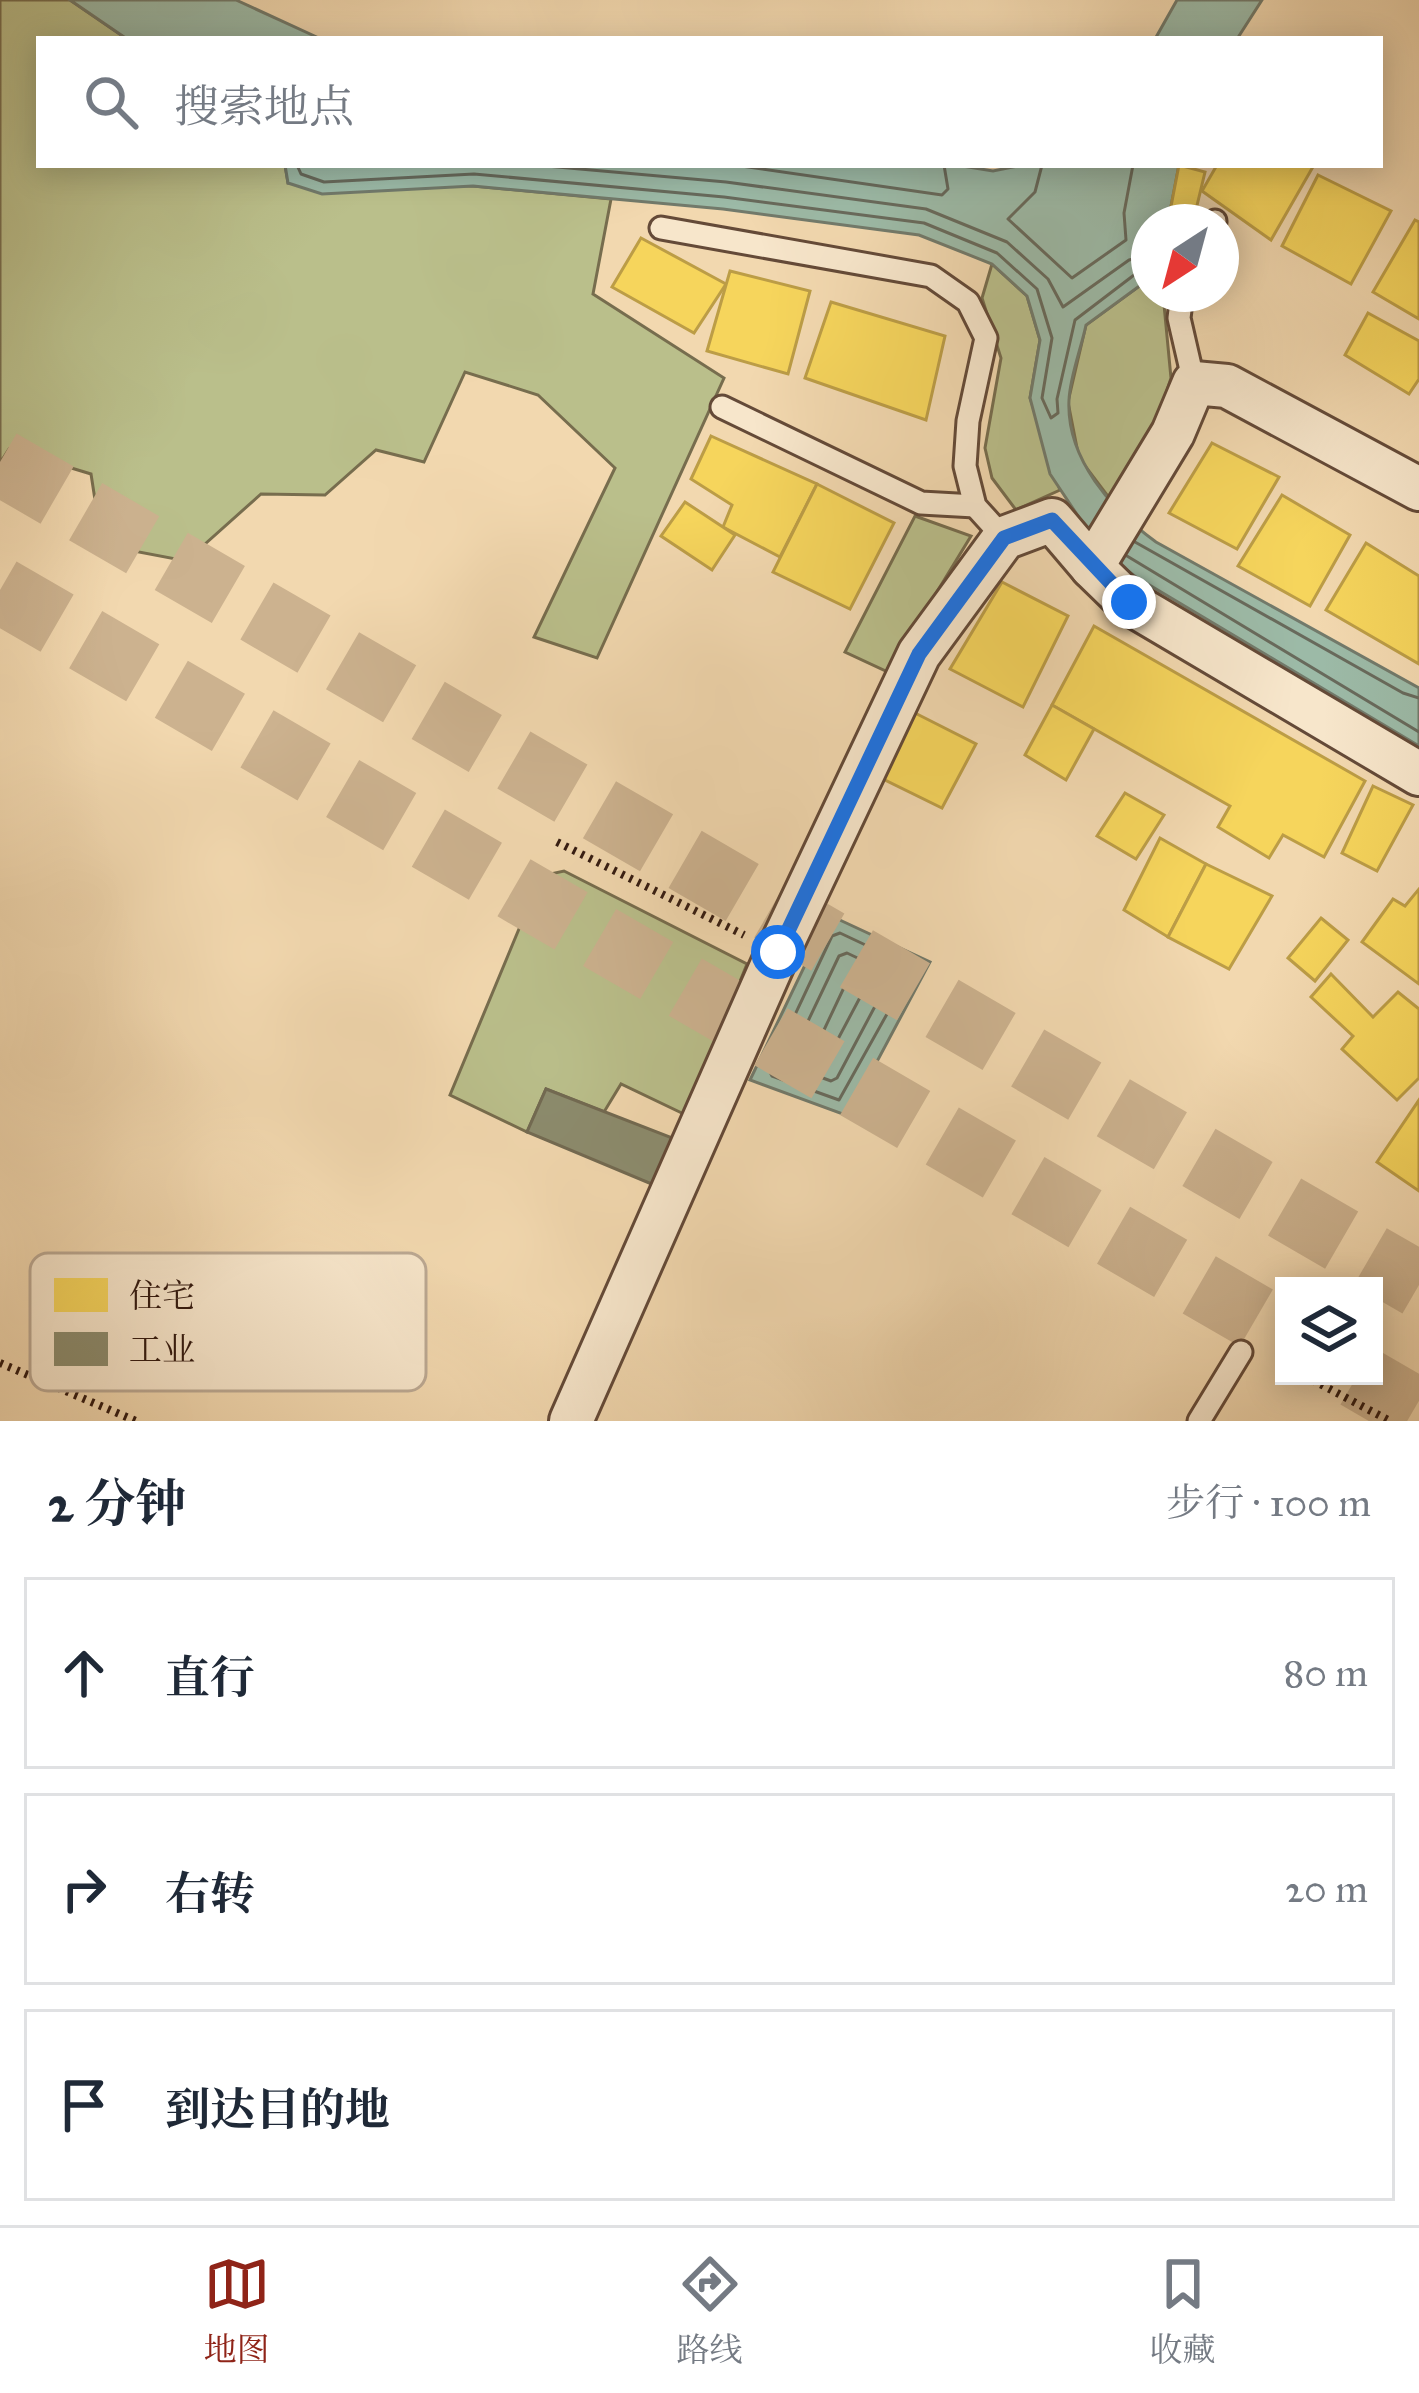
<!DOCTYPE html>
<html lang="zh">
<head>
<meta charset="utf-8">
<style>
  body { margin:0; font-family:"IM FELL Great Primer","Noto Serif SC",serif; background:#f6f6f7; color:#1f2937 }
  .controls { position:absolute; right:36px; bottom:36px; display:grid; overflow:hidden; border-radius:0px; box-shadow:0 6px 30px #0003 }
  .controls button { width:108px; height:108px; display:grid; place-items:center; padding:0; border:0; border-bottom:3px solid #e0e1e3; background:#fff; color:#1f2937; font:60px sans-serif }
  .compass { position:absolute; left:1131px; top:204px; width:108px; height:108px; border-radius:50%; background:#fff; box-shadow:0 6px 30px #0003; rotate:216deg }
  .stop { position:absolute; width:36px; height:36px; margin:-27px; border:9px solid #1a73e8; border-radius:50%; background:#fff }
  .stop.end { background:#1a73e8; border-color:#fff; box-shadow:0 3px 12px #0008 }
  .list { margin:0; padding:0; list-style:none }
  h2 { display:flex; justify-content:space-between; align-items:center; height:156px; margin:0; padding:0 48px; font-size:51px }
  h2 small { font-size:39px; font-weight:400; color:#747a83 }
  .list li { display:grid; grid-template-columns:78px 1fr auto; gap:36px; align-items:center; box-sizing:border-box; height:192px; margin:0 24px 24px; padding:0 24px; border:3px solid #e0e1e3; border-radius:0px }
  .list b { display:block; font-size:45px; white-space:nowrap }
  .list em { font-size:39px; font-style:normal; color:#747a83 }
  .icon { flex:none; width:66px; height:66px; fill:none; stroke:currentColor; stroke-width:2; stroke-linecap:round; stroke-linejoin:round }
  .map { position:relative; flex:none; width:1419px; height:1421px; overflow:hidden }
  .search { position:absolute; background:#fff; box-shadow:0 6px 30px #0003; left:36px; right:36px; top:36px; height:132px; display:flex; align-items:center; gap:30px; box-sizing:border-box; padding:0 42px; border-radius:0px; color:#747a83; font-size:45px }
  .sheet { height:804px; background:#fff }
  nav { display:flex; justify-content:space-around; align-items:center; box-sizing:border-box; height:168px; border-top:3px solid #e0e1e3; background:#fff; font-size:33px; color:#747a83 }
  nav a { display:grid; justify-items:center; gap:6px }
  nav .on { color:#8f2418 }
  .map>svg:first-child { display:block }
  .green { fill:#babf8b; stroke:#776d4e; stroke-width:3 }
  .water { fill:#9cbaa7; stroke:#727a6b; stroke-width:3 }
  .homes { fill:#f6d55c; stroke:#bc9d46; stroke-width:3 }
  .industry { fill:#8c8c6e; stroke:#726a52; stroke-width:3 }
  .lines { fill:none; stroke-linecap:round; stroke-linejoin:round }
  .shore { stroke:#686a5c; stroke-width:3 }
  .highway-tunnel { stroke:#ccb28f; stroke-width:66; stroke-dasharray:66 33; stroke-linecap:butt }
  .lane-casing { stroke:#644a38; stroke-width:27 }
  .street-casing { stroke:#644a38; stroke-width:48 }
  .path { stroke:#341b11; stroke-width:8; stroke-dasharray:3 6; stroke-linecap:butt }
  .lane { stroke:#f7e6cb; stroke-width:21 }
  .street { stroke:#f7e6cb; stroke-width:42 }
  .route { stroke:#1a73e8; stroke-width:15 }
  .key { fill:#f7e6cb; stroke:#bca993; stroke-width:3 }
  .key-label { font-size:33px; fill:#341b11 }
</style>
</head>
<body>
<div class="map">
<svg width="1419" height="1421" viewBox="0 0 1419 1421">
  <rect width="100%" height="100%" fill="#f2d8af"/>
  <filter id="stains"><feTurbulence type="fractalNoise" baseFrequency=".00167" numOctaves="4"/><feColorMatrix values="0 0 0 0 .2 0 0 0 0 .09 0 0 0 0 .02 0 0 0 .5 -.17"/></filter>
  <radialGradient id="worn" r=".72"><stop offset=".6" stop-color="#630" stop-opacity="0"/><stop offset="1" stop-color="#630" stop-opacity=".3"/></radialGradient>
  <!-- green -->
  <g class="green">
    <polygon points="0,0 70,0 127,39 39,39 39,165 285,165 288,183 473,186 611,199 593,294 724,378 597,658 534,637 615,468 538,395 465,372 424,462 376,450 325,495 261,494 186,561 102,545 91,474 9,449 0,463"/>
    <polygon points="992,264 1027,296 1040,340 1030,398 1060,490 1016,510 992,478 985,448 1001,358 982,298"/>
    <polygon points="1149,279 1149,294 1163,294 1171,378 1160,412 1110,499 1079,458 1068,402 1086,325"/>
    <polygon points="915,516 971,536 888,672 845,652"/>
    <polygon points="564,871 747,964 686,1115 621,1084 604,1112 546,1089 527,1132 450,1095 541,876"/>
  </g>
  <!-- water -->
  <g class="water">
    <polygon points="70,0 236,0 321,39 127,39"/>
    <polygon points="1177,0 1262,0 1237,39 1155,39"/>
    <path d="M285,165H956L993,171L1023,165H1179L1168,222H1149V279L1086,325C1081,349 1070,376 1069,400C1066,459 1112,510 1156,542L1419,688V746L1136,577L1102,552L1050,474L1030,398L1040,340L1027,296L992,264L919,235L723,209L473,186L322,194L288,183Z"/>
    <polygon points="829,915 930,962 848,1116 750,1080"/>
  </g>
  <!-- homes -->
  <g class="homes">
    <polygon points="1179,165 1205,172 1193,222 1168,222"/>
    <polygon points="1217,165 1314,165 1271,240 1202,191"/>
    <polygon points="1318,175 1391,211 1351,284 1282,246"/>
    <polygon points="1415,220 1419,222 1419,319 1373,292"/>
    <polygon points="641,238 726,284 694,333 612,287"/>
    <polygon points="730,271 810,291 788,374 707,351"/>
    <polygon points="831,302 945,336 926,420 805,378"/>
    <polygon points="1368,313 1419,341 1419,379 1409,394 1345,355"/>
    <polygon points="711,436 817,484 780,557 723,527 732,505 691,479"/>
    <polygon points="1212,443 1279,477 1237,549 1169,513"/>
    <polygon points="817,484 894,523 850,609 773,572"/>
    <polygon points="1282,495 1350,535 1310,606 1238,566"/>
    <polygon points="685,502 735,535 712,570 661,536"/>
    <polygon points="1366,543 1419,576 1419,664 1326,610"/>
    <polygon points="1002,582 1068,616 1023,707 950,669"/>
    <polygon points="1094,626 1365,781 1324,857 1283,835 1269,858 1218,827 1230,806 1052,705"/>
    <polygon points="1052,705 1094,729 1066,780 1025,755"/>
    <polygon points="915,713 976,744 942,808 883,779"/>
    <polygon points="1373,786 1413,805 1377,871 1342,853"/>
    <polygon points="1125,793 1164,815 1136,859 1097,836"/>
    <polygon points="1160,838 1206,864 1168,937 1124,910"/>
    <polygon points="1206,864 1272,896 1229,969 1168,937"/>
    <polygon points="1419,889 1419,984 1362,942 1393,899 1405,906"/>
    <polygon points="1321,918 1348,940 1315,981 1288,958"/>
    <polygon points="1331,974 1373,1017 1398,992 1419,1009 1419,1078 1397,1100 1342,1049 1353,1036 1311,997"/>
    <polygon points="1419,1100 1419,1191 1377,1162"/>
  </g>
  <!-- industry -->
  <polygon class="industry" points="546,1089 675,1139 654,1185 527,1132"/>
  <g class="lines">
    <!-- shore -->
    <g class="shore">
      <polyline points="297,165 301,174 324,182 474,174 724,197 924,223 997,253 1037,289 1052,338 1042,398 1051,418 1058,413 1057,399 1075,320 1138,272 1149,270"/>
      <polyline points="535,165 726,182 926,209 1007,242 1048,279 1063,307 1129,260 1149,255"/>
      <polyline points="734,165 942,195 948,189 944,165"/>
      <polyline points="1042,165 1035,192 1008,219 1072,278 1126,240 1124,213 1133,165"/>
      <polyline points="1135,542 1403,693 1419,698"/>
      <polyline points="1127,556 1419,732"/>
      <polygon points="840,933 908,965 911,971 839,1100 772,1076 769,1070 832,936"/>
      <polygon points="847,953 887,972 890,978 837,1078 831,1081 793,1067 789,1061 839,956"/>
      <polygon points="854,977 864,982 865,988 829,1056 818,1057 815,1049 848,979"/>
    </g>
    <!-- highway-tunnel -->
    <g class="highway-tunnel">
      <polyline points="0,462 1419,1285"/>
      <polyline points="0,590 1284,1334"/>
      <polyline points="1357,1376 1419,1412"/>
    </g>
    <defs>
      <g id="lane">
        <polyline points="1215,222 1215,221"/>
        <polyline points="661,228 931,276 968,302 986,338 968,421 965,466 975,506 1004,538"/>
        <polyline points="1182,294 1179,318 1194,383"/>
        <polyline points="722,407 921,503 975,506"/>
        <polyline points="1199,1421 1241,1352"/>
      </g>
      <g id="street">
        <polyline points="1092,567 1128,602 1419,774"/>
        <polyline points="571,1421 778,952 919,654 1004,538 1052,520 1092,567 1173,433 1194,383 1227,386 1419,489"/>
      </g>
    </defs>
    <!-- lane casing -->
    <use href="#lane" class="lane-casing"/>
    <!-- street casing -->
    <use href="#street" class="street-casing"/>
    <!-- path -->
    <g class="path">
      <polyline points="557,842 744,935"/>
      <polyline points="0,1363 136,1421"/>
      <polyline points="1305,1376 1390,1421"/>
    </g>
    <!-- lane -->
    <use href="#lane" class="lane"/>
    <!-- street -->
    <use href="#street" class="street"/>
  </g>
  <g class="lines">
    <!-- route -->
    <polyline class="route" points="778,952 919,654 1004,538 1052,520 1129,602"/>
  </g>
  <!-- legend -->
  <rect x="30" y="1253" width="396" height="138" rx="18" class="key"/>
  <rect x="54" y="1278" width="54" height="34" fill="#f6d55c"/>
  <rect x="54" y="1332" width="54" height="34" fill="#8c8c6e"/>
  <g class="key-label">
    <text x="129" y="1307">住宅</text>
    <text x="129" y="1361">工业</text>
  </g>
  <rect width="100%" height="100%" filter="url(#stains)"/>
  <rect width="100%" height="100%" fill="url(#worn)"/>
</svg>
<div class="controls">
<button><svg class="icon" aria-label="layers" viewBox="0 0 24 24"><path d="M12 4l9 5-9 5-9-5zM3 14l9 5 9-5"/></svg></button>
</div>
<svg class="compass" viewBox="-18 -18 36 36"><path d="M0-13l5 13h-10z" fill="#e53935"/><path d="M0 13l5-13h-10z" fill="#747a83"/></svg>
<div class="stop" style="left:778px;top:952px"></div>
<div class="stop end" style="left:1129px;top:602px"></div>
<div class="search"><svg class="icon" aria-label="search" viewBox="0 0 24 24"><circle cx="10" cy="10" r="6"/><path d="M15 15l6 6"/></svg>搜索地点</div>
</div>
<section class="sheet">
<h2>2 分钟<small>步行 · 100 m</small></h2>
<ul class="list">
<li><svg class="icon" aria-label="ahead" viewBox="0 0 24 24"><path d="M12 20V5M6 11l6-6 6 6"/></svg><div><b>直行</b></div><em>80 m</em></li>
<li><svg class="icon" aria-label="right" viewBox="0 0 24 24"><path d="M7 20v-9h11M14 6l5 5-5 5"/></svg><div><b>右转</b></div><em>20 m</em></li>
<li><svg class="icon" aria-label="arrive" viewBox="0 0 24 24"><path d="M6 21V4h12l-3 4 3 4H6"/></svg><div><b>到达目的地</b></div></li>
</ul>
</section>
<nav>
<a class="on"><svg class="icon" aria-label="map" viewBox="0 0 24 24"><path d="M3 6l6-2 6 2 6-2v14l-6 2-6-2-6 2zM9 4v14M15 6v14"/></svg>地图</a>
<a><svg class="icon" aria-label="directions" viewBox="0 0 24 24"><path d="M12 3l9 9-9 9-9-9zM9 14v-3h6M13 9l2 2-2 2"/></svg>路线</a>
<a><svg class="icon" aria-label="saved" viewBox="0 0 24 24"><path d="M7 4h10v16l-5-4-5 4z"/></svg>收藏</a>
</nav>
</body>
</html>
